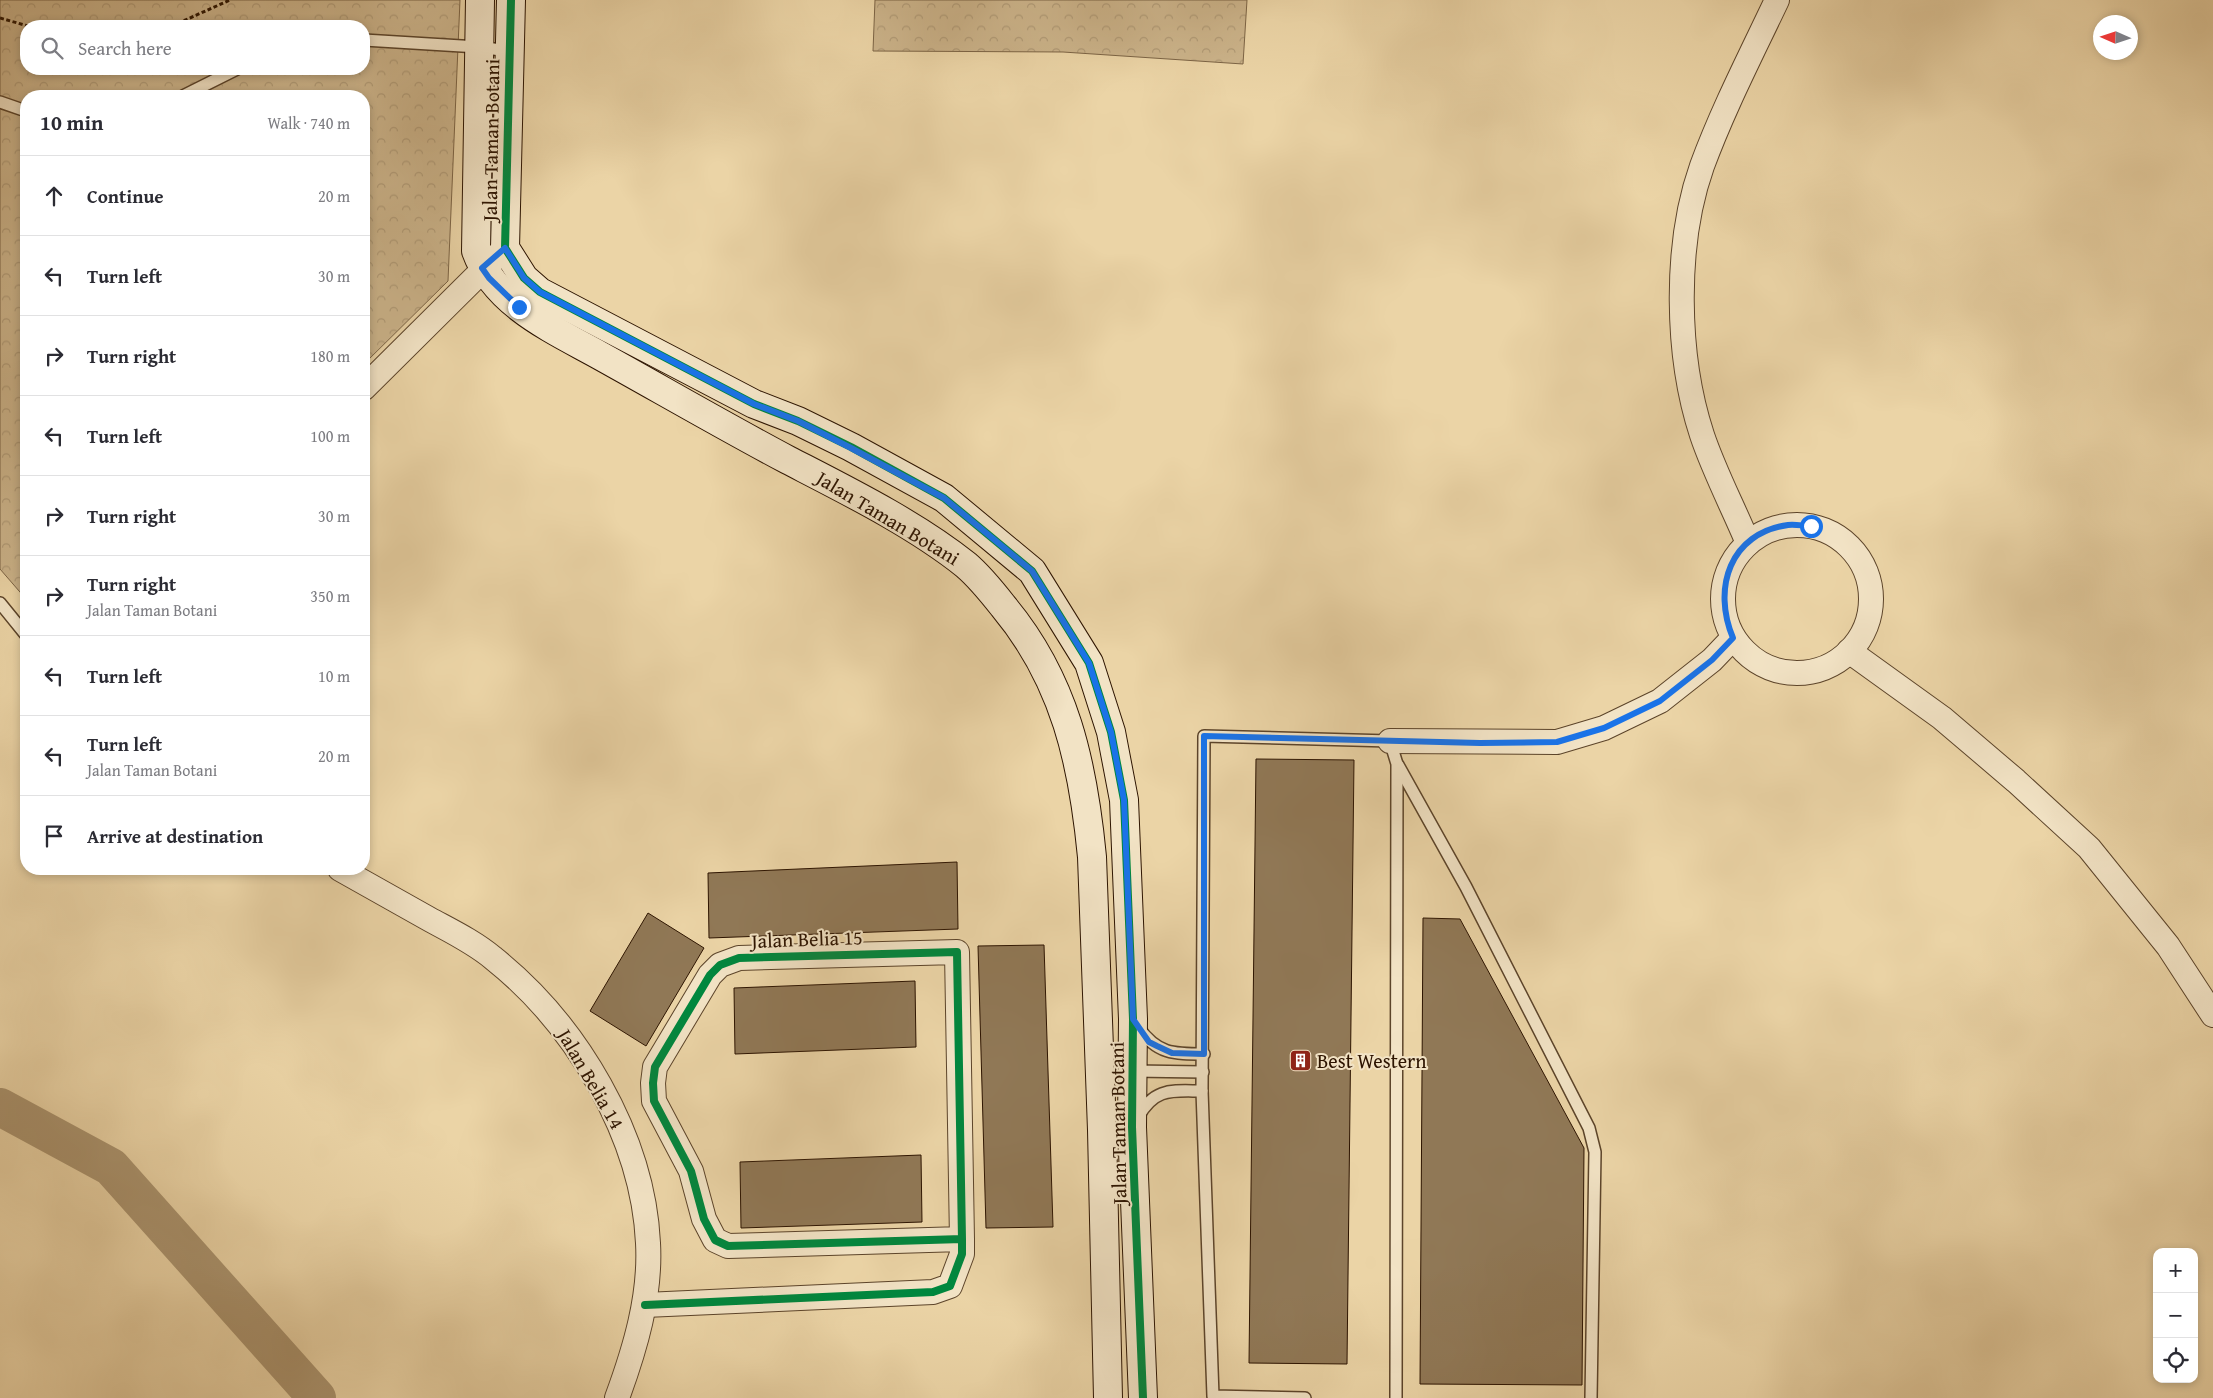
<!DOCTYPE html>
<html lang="en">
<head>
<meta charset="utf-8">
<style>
  body { margin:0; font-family:"Gentium Book Plus",serif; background:#f2f2f3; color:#2b2b33 }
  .controls { position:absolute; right:15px; bottom:15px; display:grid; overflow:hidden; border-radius:10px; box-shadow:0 2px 8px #0003 }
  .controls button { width:45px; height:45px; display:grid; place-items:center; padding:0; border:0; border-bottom:1px solid #e1e1e2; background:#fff; color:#2b2b33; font:25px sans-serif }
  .compass { position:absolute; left:2093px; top:15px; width:45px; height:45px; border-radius:50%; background:#fff; box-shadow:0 2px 8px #0003; rotate:273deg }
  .stop { position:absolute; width:15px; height:15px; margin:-11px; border:4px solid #1a73e8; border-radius:50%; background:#fff }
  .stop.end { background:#1a73e8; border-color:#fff; box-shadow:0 1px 5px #0008 }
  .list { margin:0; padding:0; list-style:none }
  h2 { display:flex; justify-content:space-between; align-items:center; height:65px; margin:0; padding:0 20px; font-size:21px }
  h2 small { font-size:16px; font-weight:400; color:#7c7c81 }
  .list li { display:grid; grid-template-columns:32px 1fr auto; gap:15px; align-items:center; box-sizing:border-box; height:80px; padding:0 20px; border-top:1px solid #e1e1e2 }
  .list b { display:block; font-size:19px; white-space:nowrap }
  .list p { margin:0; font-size:16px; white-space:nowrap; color:#7c7c81 }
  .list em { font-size:16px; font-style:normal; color:#7c7c81 }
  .icon { flex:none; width:28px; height:28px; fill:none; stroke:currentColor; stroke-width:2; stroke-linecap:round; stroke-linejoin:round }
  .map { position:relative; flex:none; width:2213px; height:1398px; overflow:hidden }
  .search { position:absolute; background:#fff; box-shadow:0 2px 8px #0003; left:20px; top:20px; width:350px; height:55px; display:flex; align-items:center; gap:12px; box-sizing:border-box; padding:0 18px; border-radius:20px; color:#7c7c81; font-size:19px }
  .panel { position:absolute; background:#fff; box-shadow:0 2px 8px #0003; left:20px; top:90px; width:350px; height:785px; border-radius:20px }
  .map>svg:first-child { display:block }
  .forest { fill:url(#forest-crowns); stroke:#7c6445; fill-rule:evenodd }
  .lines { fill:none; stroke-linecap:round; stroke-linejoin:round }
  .river { stroke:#aa936e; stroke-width:38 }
  .building { fill:#907856; stroke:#2d1400 }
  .lane-casing { stroke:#5c442a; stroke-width:14 }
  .street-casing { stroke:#5c442a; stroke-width:26 }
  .secondary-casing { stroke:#2d1400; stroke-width:30 }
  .path { stroke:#2d1400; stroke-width:3; stroke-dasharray:4 2.5; stroke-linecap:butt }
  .lane { stroke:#f2e3c5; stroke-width:11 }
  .street { stroke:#f2e3c5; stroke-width:24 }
  .secondary { stroke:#f2e3c5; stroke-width:28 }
  .cycleway-casing { stroke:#f2e3c5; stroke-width:11 }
  .cycleway { stroke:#00873e; stroke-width:8 }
  .route { stroke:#1a73e8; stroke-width:6 }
  .labels { text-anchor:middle; stroke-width:4; stroke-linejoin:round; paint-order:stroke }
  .street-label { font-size:20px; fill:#2d1400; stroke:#f2e3c5 }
  .poi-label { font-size:20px; fill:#2d1400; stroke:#f2e3c5; text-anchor:start }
</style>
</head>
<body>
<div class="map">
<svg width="2213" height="1398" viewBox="0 0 2213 1398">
  <defs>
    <pattern id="forest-crowns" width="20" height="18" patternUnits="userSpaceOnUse" patternTransform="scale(1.25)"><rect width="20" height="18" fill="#cbb38a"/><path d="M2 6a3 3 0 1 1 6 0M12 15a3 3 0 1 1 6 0" fill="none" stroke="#af9975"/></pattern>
  </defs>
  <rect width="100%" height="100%" fill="#ebd4a6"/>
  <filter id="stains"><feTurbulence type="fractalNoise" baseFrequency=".004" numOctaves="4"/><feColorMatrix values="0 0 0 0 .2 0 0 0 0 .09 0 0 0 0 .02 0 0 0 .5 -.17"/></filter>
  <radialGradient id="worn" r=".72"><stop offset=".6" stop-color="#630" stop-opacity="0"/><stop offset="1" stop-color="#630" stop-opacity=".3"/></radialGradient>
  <!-- forest -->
  <g class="forest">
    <path d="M0,0H460L448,281L364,364V96H26V599L0,569ZM26,26H364V69H26Z"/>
    <polygon points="875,0 1247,0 1243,64 1063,52 873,51"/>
  </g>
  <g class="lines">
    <!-- river -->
    <polyline class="river" points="0,1107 111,1167 317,1398"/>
  </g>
  <!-- building -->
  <g class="building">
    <polygon points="1256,759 1354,760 1347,1364 1249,1363"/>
    <polygon points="957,862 958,929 709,938 708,873"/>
    <polygon points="648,913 704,948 646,1046 590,1011"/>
    <polygon points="1423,918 1460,919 1584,1148 1582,1385 1420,1384"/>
    <polygon points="1044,945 1053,1227 986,1228 978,946"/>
    <polygon points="915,981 916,1047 735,1054 734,988"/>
    <polygon points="921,1155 922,1222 741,1228 740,1162"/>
  </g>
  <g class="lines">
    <defs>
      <g id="lane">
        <polyline points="364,40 478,47 509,51"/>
        <polyline points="183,96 237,69"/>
        <polyline points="0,102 26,111"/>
        <polyline points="0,603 26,635"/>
        <polyline points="1398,765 1466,887 1589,1128 1595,1152 1591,1398"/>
        <path d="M1138,1027C1157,1054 1173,1054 1204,1054"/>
        <polyline points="1133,1071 1203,1072"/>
        <path d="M1138,1117C1155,1087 1172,1091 1202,1091"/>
        <polyline points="1305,1398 1213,1396 1202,1091 1204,736 1390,741 1397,764 1396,1398"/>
      </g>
      <g id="street">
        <polyline points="364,388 505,248"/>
        <circle cx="1797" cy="599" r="74"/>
        <path d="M1748,543C1733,507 1714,471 1702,435C1676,356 1674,245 1702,166C1723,109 1751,55 1777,0"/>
        <polyline points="1849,651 1942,718 2016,781 2089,848 2168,946 2213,1015"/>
        <polyline points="1390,741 1557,742 1604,728 1660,701 1712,660 1733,638"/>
        <path d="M340,869C369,885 399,902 429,919C451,931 474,942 493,958C576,1024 643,1136 648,1243C651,1296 635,1349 617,1398"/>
        <polyline points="645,1305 933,1292 950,1286 962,1254 962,1239 957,952 739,958 720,965 710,975 655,1067 653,1083 654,1101 691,1171 704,1219 715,1240 728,1246 962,1239"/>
      </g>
      <g id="secondary">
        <path d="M480,0L476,251C495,304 552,329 599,355C662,390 724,426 788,460C846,490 915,524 966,565C980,577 992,592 1003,606C1065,680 1083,763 1092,857L1102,1130L1108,1398"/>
        <polyline points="511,0 505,248 524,278 540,292 754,404 798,421 851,447 944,498 1032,571 1089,663 1111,732 1124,800 1133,1019 1132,1127 1143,1398"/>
      </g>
    </defs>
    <!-- lane casing -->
    <use href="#lane" class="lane-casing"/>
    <!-- street casing -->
    <use href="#street" class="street-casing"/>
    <!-- secondary casing -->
    <use href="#secondary" class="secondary-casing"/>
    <!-- path -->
    <g class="path">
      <polyline points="0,18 28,26"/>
      <polyline points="172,26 230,0"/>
    </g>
    <!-- lane -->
    <use href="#lane" class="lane"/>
    <!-- street -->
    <use href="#street" class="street"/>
    <!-- secondary -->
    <use href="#secondary" class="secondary"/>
    <defs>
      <g id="cycleway">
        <polyline points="511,0 505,248 524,278 540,292 754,404 798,421 851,447 944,498 1032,571 1089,663 1111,732 1124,800 1133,1019 1132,1127 1143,1398"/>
        <polyline points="645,1305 933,1292 950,1286 962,1254 962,1239 957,952 739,958 720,965 710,975 655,1067 653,1083 654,1101 691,1171 704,1219 715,1240 728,1246 962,1239"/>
      </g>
    </defs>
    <!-- cycleway casing -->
    <use href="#cycleway" class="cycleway-casing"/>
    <!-- cycleway -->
    <use href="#cycleway" class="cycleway"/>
  </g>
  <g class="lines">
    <!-- route -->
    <path class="route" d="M519,307L489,278L482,268L505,248L524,278L540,292L754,404L798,421L851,448L944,498L1032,571L1089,663L1111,732L1124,800L1133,1019L1149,1042L1157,1046L1172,1053L1204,1054V736L1480,743L1557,742L1604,728L1660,701L1712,660L1733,638C1712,588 1730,533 1788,525C1795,524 1804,526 1811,526"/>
  </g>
  <!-- icons -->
  <defs>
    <symbol id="building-square" viewBox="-11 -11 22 22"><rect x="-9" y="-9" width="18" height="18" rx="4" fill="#8f2418" stroke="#f2e3c5"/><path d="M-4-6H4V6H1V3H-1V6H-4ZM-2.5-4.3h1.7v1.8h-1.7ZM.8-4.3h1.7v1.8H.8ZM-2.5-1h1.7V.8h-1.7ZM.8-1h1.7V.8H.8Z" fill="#fff"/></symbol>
  </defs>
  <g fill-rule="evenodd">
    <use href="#building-square" x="1288" y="1048" width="25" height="25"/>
  </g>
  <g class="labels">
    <!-- street labels -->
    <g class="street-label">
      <text transform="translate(491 140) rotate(-89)" y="7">Jalan Taman Botani</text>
      <text transform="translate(888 518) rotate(31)" y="7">Jalan Taman Botani</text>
      <text transform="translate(807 939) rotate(-2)" y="7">Jalan Belia 15</text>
      <text transform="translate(591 1079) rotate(60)" y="7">Jalan Belia 14</text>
      <text transform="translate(1118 1123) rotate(-91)" y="7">Jalan Taman Botani</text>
    </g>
    <!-- poi labels -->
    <g class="poi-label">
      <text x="1317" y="1068">Best Western</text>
    </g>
  </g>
  <rect width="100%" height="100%" filter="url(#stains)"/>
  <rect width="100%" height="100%" fill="url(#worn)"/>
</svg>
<div class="controls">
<button>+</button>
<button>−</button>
<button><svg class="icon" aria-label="locate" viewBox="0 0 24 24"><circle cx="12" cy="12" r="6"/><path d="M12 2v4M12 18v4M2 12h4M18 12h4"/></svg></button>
</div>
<svg class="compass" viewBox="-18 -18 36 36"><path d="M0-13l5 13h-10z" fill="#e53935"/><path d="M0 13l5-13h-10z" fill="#7c7c81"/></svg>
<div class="stop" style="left:1811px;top:526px"></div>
<div class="stop end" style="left:519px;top:307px"></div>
<div class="search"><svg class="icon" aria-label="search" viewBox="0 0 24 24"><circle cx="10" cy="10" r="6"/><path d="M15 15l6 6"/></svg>Search here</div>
<section class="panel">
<h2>10 min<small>Walk · 740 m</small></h2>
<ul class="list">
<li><svg class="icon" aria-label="ahead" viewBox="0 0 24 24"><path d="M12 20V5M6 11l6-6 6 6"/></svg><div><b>Continue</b></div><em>20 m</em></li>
<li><svg class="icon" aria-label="left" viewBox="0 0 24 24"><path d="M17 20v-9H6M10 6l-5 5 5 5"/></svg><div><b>Turn left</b></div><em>30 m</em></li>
<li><svg class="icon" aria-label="right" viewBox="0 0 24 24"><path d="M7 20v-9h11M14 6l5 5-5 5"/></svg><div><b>Turn right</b></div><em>180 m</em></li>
<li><svg class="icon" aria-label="left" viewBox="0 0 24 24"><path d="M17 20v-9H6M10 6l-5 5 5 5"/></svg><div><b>Turn left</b></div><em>100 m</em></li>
<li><svg class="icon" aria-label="right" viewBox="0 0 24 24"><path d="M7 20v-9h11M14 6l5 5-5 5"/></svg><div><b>Turn right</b></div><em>30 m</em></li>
<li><svg class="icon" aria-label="right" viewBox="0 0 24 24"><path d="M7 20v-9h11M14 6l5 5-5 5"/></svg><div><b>Turn right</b><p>Jalan Taman Botani</p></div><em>350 m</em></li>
<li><svg class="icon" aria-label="left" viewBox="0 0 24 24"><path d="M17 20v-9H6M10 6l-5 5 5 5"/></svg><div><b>Turn left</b></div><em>10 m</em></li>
<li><svg class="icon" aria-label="left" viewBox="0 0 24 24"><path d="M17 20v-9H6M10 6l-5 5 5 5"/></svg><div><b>Turn left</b><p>Jalan Taman Botani</p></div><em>20 m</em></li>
<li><svg class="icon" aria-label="arrive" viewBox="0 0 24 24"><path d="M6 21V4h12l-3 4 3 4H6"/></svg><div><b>Arrive at destination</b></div></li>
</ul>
</section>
</div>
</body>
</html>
